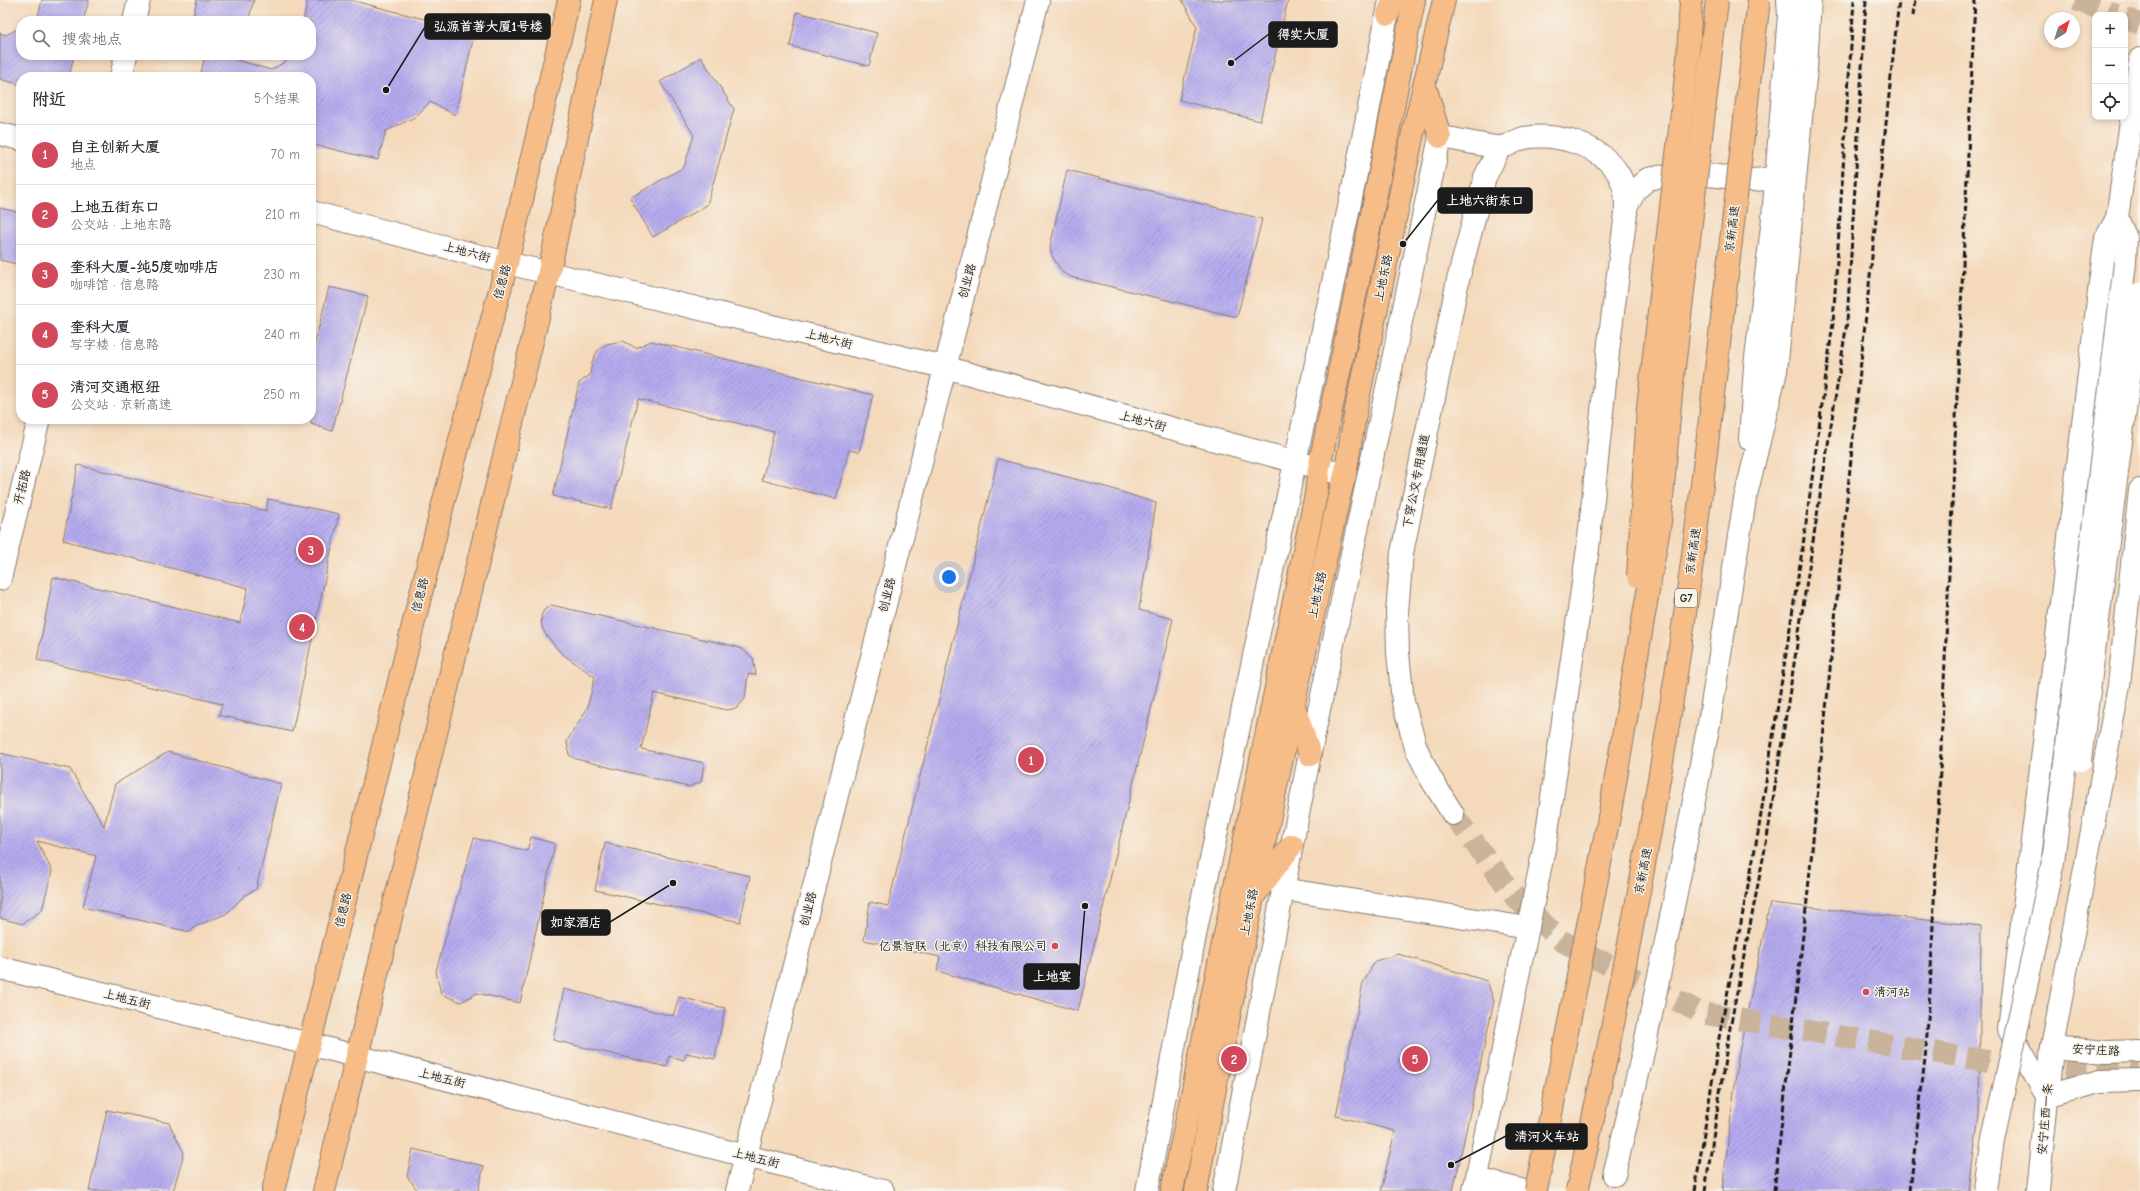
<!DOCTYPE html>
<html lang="zh">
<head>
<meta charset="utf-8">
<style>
  body { margin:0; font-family:"Comic Neue","LXGW WenKai TC",sans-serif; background:#f2f2f3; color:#2b2b33 }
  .controls { position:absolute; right:12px; top:12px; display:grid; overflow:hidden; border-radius:8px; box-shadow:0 2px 6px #0003 }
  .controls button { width:36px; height:36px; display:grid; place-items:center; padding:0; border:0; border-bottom:1px solid #e1e1e2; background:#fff; color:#2b2b33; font:20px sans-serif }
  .compass { position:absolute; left:2044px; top:12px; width:36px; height:36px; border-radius:50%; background:#fff; box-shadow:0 2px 6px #0003; rotate:38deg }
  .you { position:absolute; left:949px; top:577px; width:14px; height:14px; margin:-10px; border:3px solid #fff; border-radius:50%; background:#1a73e8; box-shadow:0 0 0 6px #1a73e833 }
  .badge { display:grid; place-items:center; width:26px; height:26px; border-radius:50%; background:#d1495b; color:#fff; font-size:13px; font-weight:700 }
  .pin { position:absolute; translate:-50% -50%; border:2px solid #fff; box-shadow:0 1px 4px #0006 }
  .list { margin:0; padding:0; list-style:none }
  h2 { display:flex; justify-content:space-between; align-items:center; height:52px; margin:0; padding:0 16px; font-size:17px }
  h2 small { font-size:13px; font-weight:400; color:#7c7c81 }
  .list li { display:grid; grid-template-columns:26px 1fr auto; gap:12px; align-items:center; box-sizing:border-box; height:60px; padding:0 16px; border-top:1px solid #e1e1e2 }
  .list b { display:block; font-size:15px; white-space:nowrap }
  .list p { margin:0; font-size:13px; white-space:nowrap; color:#7c7c81 }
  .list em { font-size:13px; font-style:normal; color:#7c7c81 }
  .icon { flex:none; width:22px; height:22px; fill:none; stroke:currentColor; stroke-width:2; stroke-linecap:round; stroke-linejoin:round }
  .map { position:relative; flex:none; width:2140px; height:1191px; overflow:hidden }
  .search { position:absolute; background:#fff; box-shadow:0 2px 6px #0003; left:16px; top:16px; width:300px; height:44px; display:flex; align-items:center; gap:10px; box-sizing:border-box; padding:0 14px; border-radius:16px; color:#7c7c81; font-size:15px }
  .panel { position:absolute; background:#fff; box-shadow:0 2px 6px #0003; left:16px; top:72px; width:300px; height:352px; border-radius:16px }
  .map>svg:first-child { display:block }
  .building { fill:url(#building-hatch) }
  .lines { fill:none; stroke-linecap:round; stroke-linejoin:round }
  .minor-tunnel { stroke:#c9b39b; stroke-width:22; stroke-dasharray:22 11; stroke-linecap:butt }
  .major-tunnel { stroke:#c9b39b; stroke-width:22; stroke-dasharray:22 11; stroke-linecap:butt }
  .minor-casing { stroke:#887a6c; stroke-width:24 }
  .major-casing { stroke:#887a6c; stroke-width:24 }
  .minor { stroke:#fff; stroke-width:22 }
  .major { stroke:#f7bd88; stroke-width:22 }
  .rail { stroke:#1c1c1c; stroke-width:3; stroke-dasharray:6 3; stroke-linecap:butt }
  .minor-bridge-casing { stroke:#887a6c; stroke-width:24; stroke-linecap:butt }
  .highway-bridge-casing { stroke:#887a6c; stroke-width:24; stroke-linecap:butt }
  .minor-bridge { stroke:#fff; stroke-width:22 }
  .highway-bridge { stroke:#f7bd88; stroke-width:22 }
  .poi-dot { fill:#d1495b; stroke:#f7f3e8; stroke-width:1.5 }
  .labels { text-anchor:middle; stroke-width:3; stroke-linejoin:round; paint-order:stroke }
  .shield { fill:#f7f3e8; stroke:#5e5c59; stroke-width:1 }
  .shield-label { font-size:11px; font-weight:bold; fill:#1c1c1c }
  .street-label { font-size:12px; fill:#1c1c1c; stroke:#f7f3e8 }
  .poi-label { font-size:12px; fill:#1c1c1c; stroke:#f7f3e8; text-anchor:end }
  .leader { fill:none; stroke:#1c1c1c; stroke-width:1.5 }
  .callout-dot { fill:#1c1c1c; stroke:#f7f3e8; stroke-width:1.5 }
  .callout { fill:#1c1c1c; stroke:#1c1c1c; stroke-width:1.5 }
  .callout-label { font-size:13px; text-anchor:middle; font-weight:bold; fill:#fff }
</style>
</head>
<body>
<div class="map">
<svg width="2140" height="1191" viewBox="0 0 2140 1191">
  <defs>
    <pattern id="building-hatch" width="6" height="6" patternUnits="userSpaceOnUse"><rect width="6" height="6" fill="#b5abef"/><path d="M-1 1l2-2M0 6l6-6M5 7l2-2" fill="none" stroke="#928ac1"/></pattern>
  </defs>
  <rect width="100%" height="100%" fill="#f7f3e8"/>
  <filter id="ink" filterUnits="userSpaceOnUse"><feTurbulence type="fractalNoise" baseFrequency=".025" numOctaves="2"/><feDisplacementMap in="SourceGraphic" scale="8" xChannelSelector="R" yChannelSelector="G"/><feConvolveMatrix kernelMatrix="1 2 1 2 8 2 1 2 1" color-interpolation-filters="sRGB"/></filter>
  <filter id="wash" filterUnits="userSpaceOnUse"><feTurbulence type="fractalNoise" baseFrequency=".012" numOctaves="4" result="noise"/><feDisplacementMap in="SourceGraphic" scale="16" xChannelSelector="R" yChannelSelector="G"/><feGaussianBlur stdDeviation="0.9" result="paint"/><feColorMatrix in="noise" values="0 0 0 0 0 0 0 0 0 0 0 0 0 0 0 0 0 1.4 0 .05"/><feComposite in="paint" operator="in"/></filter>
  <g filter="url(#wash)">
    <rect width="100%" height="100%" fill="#f4d9bb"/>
    <g id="blocks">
      <!-- building -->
      <g class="building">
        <polygon points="42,0 89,0 83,21 37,21"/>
        <polygon points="197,0 254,0 248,21 192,21"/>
        <polygon points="308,0 350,0 475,32 455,115 430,102 415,117 386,131 378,160 311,144 311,77 200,77 205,55 220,55 271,70 297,55 311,55 311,21 303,21"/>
        <polygon points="1182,0 1288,0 1260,121 1179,100 1197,27"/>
        <polygon points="797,12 877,33 869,66 790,46"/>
        <polygon points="21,27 21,55 74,55 69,77 21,77 21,85 0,79 0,33 6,35"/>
        <polygon points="701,57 734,109 707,205 653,237 630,198 684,167 694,135 660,82"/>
        <polygon points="1067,170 1262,219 1237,317 1071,277 1062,272 1052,256 1050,247"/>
        <polygon points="0,208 21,213 21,265 0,260"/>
        <polygon points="329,287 368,296 332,431 311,424 311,358"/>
        <polygon points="623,341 636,348 651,341 873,395 859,452 849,450 836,499 762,480 774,432 638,399 611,509 553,496 579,383 590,375 592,362 598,350 606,344"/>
        <polygon points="998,459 1106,487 1156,503 1139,610 1173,619 1078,1011 937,971 940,957 864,940 870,902 888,906"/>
        <polygon points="78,465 266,511 268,499 339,514 292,732 219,715 222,704 37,660 53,577 240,623 248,588 63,540"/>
        <polygon points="551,605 734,646 742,649 753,658 756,675 748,674 745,699 737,708 727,710 654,693 641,749 704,763 701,782 688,787 576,759 569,755 567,741 587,709 595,677 561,653 546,635 542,627 541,616 544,610"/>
        <polygon points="168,752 281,784 256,889 245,895 226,914 196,926 190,932 83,907 96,856 37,841 52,871 42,910 22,924 0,918 0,753 70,769 104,826 115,784"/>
        <polygon points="531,837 555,844 520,1003 477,993 461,1002 441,994 436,971 474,838 527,851"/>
        <polygon points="605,843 750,876 740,922 595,890"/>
        <polygon points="1770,903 1981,926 1979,1114 1969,1191 1722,1191 1738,1058"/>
        <polygon points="1398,954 1487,981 1494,1001 1453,1191 1381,1191 1395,1131 1336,1116 1363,983 1375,961"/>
        <polygon points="564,989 673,1016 679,997 725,1008 715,1059 686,1053 684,1060 669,1056 667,1067 553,1040"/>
        <polygon points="107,1110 169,1123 184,1153 173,1191 89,1191"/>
        <polygon points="413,1149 484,1166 478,1191 418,1191 407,1176"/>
      </g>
    </g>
  </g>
  <g filter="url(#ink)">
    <use href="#blocks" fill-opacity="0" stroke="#887a6c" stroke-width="1"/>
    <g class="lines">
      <!-- minor-tunnel -->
      <polyline class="minor-tunnel" points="1453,814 1515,897 1562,941 1701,1013 2053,1072 2140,1069"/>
      <!-- major-tunnel -->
      <g class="major-tunnel">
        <polyline points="2076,0 2116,15"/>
        <polyline points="2125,18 2140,24"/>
      </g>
      <defs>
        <g id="minor">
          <polyline points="134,21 139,0"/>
          <polyline points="2140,59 2117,218 2106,238 2103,259 2009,1030 2047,1096 2099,1081 2140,1080"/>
          <polyline points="121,77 126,55"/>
          <polyline points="0,134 21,139"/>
          <polyline points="1626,207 1635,190 1648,179 1683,172 1751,180 1767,179 1786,168"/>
          <polyline points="311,212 507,263 944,367 1345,475"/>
          <polyline points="2117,218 2126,238 2125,263"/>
          <polyline points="1750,439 1755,366 1773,218 1789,15 1788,0"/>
          <polyline points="0,579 39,419"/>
          <polyline points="1453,814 1431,779 1416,748 1403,702 1398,653 1397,612 1402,553 1458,280 1485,177 1500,147"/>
          <polyline points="1282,889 1528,928"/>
          <polyline points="0,968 309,1044 883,1191"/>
          <polyline points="2052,1047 2106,1052 2140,1051"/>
          <polyline points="1614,1175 1645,1044 1680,873 1709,723 1745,499 1776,371 1806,68 1810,0"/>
          <polyline points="1477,1179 1524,1191"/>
          <polyline points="737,1191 1038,0"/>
          <polyline points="1147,1191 1197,925 1355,179 1390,0"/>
          <path d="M1224,1191L1313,738L1440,137C1452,138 1492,148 1501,147C1509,146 1516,140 1524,138C1555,132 1602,145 1619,175C1626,187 1626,200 1626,213L1609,343L1588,548L1546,839L1474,1191"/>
          <polyline points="2038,1191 2052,1047 2119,685 2140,490"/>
        </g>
        <g id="major">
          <polyline points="1388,14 1393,0"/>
          <polyline points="1425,86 1440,137"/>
          <polyline points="1294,706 1310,755"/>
          <polyline points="1255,894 1292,845"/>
          <polyline points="273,1191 443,504 507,263 569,0"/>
          <polyline points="324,1191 549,272 606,0"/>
          <polyline points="1172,1191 1316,494 1319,468 1365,249 1414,0"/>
          <path d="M1196,1191C1238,958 1288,728 1339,497L1345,475L1356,409L1411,142L1444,0"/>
        </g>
      </defs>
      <!-- minor casing -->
      <use href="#minor" class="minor-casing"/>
      <!-- major casing -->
      <use href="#major" class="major-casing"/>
      <!-- minor -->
      <use href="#minor" class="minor"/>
      <!-- major -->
      <use href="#major" class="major"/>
      <!-- rail -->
      <g class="rail">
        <polyline points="1913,16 1915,0"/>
        <polyline points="1695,1191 1719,1038 1758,833 1804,538 1833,323 1854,0"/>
        <polyline points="1705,1191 1729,1033 1767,838 1847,322 1866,0"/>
        <polyline points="1774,1191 1807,900 1854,428 1899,0"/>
        <polyline points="1910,1191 1926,1049 1930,991 1975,0"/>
      </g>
      <defs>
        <g id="minor-bridge">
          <polyline points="2080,760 2140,294"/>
          <polyline points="1986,1191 1993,1139 2053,862 2125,263"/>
        </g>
        <g id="highway-bridge">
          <polyline points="1638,576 1648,408 1688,59 1691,0"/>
          <polyline points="1536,1191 1610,812 1660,522 1671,393 1717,0"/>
          <path d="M1577,1191C1625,978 1666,764 1694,547C1718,365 1737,182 1759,0"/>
        </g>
      </defs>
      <!-- minor-bridge casing -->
      <use href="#minor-bridge" class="minor-bridge-casing"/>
      <!-- highway-bridge casing -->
      <use href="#highway-bridge" class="highway-bridge-casing"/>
      <!-- minor-bridge -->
      <use href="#minor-bridge" class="minor-bridge"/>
      <!-- highway-bridge -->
      <use href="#highway-bridge" class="highway-bridge"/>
    </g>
  </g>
  <!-- markers -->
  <g class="poi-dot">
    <circle cx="1055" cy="946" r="4"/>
    <circle cx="1866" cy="992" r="4"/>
  </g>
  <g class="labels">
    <!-- shield labels -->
    <rect class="shield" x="1675" y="589" width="22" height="18" rx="3"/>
    <g class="shield-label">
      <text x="1686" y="602">G7</text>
    </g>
    <!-- street labels -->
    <g class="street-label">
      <text transform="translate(1732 229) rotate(-83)" y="4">京新高速</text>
      <text transform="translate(467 252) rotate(15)" y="4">上地六街</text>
      <text transform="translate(1383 278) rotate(-78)" y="4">上地东路</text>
      <text transform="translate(967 281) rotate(-75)" y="4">创业路</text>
      <text transform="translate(502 282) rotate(-75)" y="4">信息路</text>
      <text transform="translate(829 339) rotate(14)" y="4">上地六街</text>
      <text transform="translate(1143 421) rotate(15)" y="4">上地六街</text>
      <text transform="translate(1416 481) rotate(-79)" y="4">下穿公交专用通道</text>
      <text transform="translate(22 487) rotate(-76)" y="4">开拓路</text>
      <text transform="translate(1693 551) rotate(-82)" y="4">京新高速</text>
      <text transform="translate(420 595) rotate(-76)" y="4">信息路</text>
      <text transform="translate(887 595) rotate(-76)" y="4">创业路</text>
      <text transform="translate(1317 595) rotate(-78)" y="4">上地东路</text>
      <text transform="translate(1643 871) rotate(-79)" y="4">京新高速</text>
      <text transform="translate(808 909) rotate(-76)" y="4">创业路</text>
      <text transform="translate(343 910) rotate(-76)" y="4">信息路</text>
      <text transform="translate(1249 912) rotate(-79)" y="4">上地东路</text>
      <text transform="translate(127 999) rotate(14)" y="4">上地五街</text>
      <text transform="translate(2096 1050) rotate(3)" y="4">安宁庄路</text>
      <text transform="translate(442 1078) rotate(14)" y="4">上地五街</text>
      <text transform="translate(2045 1119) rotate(-85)" y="4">安宁庄西一条</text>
      <text transform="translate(756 1158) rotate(14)" y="4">上地五街</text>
    </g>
    <!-- poi labels -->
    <g class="poi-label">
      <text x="1047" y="950">亿景智联（北京）科技有限公司</text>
      <text x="1874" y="996" text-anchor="start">清河站</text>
    </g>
  </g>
  <!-- callouts -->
  <path class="leader" d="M386 90L425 27M1231 63L1269 34M1403 244L1438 200M673 883L610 922M1085 906L1079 976M1451 1165L1506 1136"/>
  <g class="callout-dot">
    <circle cx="386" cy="90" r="4"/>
    <circle cx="1231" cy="63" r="4"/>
    <circle cx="1403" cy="244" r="4"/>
    <circle cx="673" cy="883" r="4"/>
    <circle cx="1085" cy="906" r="4"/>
    <circle cx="1451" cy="1165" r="4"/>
  </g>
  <g class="callout">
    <rect x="425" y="14" width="125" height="25" rx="4"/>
    <rect x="1269" y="22" width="68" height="25" rx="4"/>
    <rect x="1438" y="188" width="94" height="25" rx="4"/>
    <rect x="542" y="910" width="68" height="25" rx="4"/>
    <rect x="1024" y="964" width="55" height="25" rx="4"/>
    <rect x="1506" y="1124" width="81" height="25" rx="4"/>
  </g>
  <g class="callout-label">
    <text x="488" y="31">弘源首著大厦1号楼</text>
    <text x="1303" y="39">得实大厦</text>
    <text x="1485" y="205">上地六街东口</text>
    <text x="576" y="927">如家酒店</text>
    <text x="1052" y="981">上地宴</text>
    <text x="1547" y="1141">清河火车站</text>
  </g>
</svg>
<div class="controls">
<button>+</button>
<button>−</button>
<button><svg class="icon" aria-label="locate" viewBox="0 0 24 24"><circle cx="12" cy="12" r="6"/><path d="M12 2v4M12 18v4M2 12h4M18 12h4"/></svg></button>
</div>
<svg class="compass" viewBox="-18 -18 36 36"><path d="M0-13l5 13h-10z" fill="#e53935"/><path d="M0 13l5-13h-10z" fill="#7c7c81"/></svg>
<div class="you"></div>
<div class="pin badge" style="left:1031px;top:760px">1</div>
<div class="pin badge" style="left:1234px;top:1059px">2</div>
<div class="pin badge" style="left:311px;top:550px">3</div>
<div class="pin badge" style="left:302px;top:627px">4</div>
<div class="pin badge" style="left:1415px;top:1059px">5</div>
<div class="search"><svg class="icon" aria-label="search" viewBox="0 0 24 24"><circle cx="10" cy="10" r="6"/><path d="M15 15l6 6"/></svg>搜索地点</div>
<section class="panel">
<h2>附近<small>5个结果</small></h2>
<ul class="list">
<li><span class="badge">1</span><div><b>自主创新大厦</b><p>地点</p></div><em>70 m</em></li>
<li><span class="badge">2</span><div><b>上地五街东口</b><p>公交站 · 上地东路</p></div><em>210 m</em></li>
<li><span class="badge">3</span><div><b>奎科大厦-纯5度咖啡店</b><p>咖啡馆 · 信息路</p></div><em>230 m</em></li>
<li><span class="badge">4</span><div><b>奎科大厦</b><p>写字楼 · 信息路</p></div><em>240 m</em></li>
<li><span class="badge">5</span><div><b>清河交通枢纽</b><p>公交站 · 京新高速</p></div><em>250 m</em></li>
</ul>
</section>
</div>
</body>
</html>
